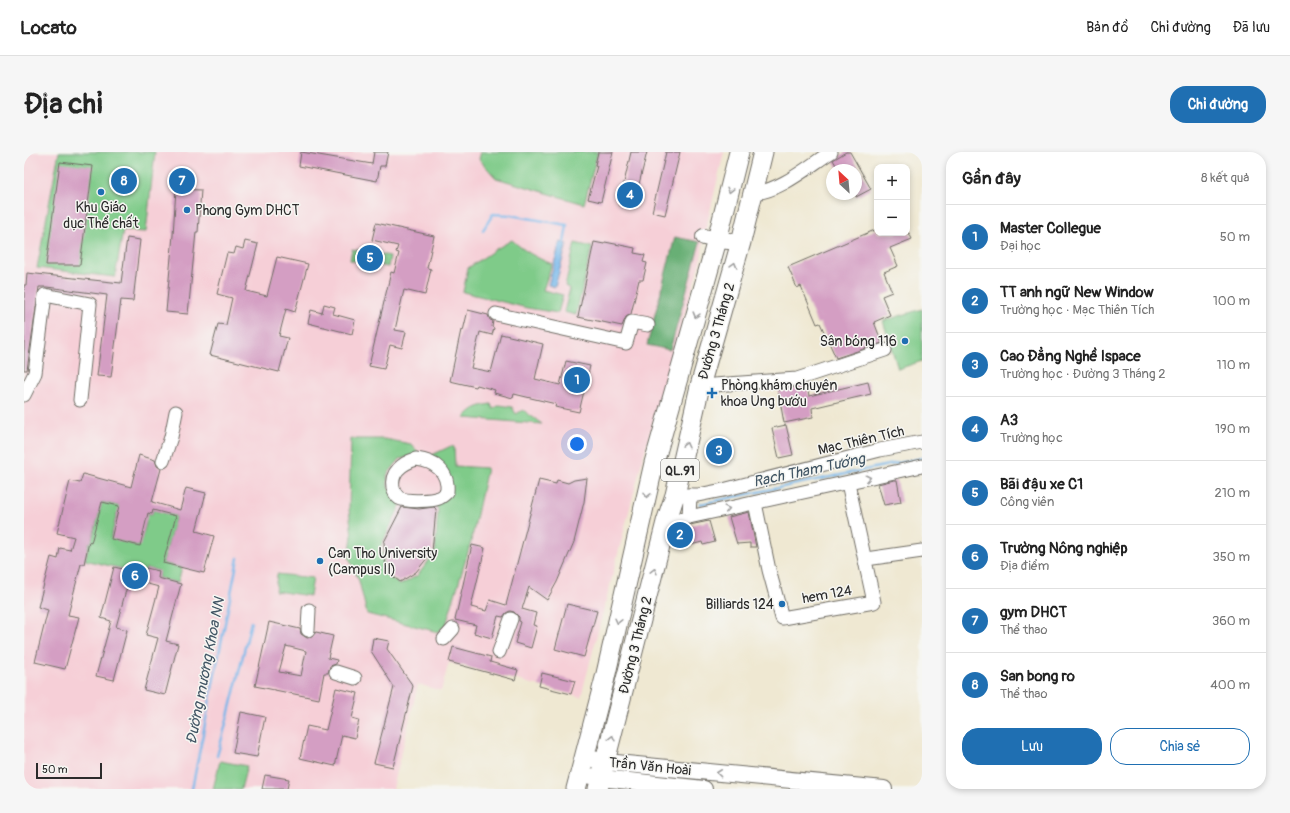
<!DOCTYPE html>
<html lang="vi">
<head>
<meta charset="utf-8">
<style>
  body { margin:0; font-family:Pangolin,sans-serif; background:#f6f6f6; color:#222 }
  .controls { position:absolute; right:12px; top:12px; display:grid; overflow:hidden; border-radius:8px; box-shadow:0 2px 6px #0003 }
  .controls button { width:36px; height:36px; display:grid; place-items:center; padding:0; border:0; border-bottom:1px solid #e0e0e0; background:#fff; color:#222; font:20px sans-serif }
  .compass { position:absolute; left:802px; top:12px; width:36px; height:36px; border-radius:50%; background:#fff; box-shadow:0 2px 6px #0003; rotate:334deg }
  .scale { position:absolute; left:12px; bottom:10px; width:66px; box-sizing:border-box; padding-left:4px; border:2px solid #2b2b2b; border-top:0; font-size:11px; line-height:14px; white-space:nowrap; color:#2b2b2b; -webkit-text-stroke:3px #f6f6f2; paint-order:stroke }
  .you { position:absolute; left:553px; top:292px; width:14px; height:14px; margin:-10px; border:3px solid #fff; border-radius:50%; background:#1a73e8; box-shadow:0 0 0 6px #1a73e833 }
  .badge { display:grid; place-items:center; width:26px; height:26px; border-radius:50%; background:#1f6fb2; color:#fff; font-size:13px; font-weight:700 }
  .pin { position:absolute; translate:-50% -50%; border:2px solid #fff; box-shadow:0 1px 4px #0006 }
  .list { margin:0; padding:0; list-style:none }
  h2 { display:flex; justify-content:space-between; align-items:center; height:52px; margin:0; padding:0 16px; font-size:17px }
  h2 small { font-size:13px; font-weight:400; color:#767676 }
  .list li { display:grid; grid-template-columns:26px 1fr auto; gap:12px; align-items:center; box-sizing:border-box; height:64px; padding:0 16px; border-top:1px solid #e0e0e0 }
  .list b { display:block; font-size:15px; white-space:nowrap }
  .list p { margin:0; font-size:13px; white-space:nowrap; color:#767676 }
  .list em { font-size:13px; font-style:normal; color:#767676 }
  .actions { display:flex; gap:8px; padding:12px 16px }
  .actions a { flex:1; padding:9px 0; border:1px solid #1f6fb2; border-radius:16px; text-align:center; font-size:14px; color:#1f6fb2 }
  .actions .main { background:#1f6fb2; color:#fff }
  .map { position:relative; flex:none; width:898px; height:637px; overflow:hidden; border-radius:16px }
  header { display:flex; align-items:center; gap:24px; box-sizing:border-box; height:56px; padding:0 20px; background:#fff; border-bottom:1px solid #e0e0e0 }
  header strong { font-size:19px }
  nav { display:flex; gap:22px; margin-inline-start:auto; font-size:14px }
  .intro { display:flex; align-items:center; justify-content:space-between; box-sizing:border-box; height:96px; padding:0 24px }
  h1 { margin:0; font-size:28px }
  .button { padding:10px 18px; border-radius:16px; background:#1f6fb2; color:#fff; font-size:14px; font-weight:700 }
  main { display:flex; gap:24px; padding:0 24px }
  aside { flex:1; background:#fff; border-radius:16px; box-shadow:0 2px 6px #0003 }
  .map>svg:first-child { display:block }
  .built { fill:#f6cfd7 }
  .green { fill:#7fcb89; stroke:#557b5a }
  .forest { fill:#67af75; stroke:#496d50 }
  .water { fill:#75b6ea; stroke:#50708a }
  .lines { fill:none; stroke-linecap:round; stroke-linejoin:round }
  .stream { stroke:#75b6ea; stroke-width:2.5 }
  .building { fill:#d49ec3; fill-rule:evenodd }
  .minor-casing { stroke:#706d65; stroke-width:15 }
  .major-casing { stroke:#706d65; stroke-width:18 }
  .highway-casing { stroke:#706d65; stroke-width:21 }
  .minor { stroke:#fff; stroke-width:13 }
  .major { stroke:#fff; stroke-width:16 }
  .highway { stroke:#fff; stroke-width:19 }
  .oneway { stroke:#a0a0a0 }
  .poi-dot { fill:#1f6fb2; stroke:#f6f6f2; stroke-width:1.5 }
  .labels { text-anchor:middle; stroke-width:3; stroke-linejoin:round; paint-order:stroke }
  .shield { fill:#f6f6f2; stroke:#686867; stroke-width:1 }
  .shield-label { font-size:13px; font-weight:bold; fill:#2b2b2b }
  .poi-label { font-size:14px; fill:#2b2b2b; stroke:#f6f6f2; text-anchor:start }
  .street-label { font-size:14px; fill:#2b2b2b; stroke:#f6f6f2 }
  .water-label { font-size:15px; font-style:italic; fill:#415564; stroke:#f6f6f2 }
</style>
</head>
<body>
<header>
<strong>Locato</strong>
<nav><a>Bản đồ</a><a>Chỉ đường</a><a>Đã lưu</a></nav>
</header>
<div class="intro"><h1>Địa chỉ</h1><a class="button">Chỉ đường</a></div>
<main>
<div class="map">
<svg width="898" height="637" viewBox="0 0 898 637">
  <rect width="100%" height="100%" fill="#f6f6f2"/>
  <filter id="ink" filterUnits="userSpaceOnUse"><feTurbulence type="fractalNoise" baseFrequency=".025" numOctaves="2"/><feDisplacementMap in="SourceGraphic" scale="8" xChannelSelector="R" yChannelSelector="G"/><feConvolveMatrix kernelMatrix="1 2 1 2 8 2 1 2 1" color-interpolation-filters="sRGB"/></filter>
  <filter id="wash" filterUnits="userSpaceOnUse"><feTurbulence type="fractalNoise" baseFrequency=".012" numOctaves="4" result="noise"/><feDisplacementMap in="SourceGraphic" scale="16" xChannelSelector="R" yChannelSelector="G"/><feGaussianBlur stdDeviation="0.9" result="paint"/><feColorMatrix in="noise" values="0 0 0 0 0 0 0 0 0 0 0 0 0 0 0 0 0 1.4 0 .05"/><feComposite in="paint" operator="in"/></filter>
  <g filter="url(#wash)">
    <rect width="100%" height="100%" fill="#efe8d2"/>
    <!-- built -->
    <polygon class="built" points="0,0 700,0 680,85 677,107 618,309 557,545 425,510 417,539 394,532 369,637 0,637"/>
    <!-- green -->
    <g class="green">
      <polygon points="35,0 131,0 122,80 99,79 91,125 13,116"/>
      <polygon points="457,0 574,0 560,52 472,26 455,7"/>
      <path d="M488,88C500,99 513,106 528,112L519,138L539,143L534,161L503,156L439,140L444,116L472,97Z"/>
      <polygon points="551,91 568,95 552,163 540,160 546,136 541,134"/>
      <polygon points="328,97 366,104 364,115 326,108"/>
      <polygon points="898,157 898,209 874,217 859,169"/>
      <path d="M467,252L469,257L476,253L488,255L492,262L499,258L518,272L440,266C448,256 454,254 467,252Z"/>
      <polygon points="327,287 361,287 387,292 395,301 392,303 376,307 363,323 364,335 377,352 357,394 362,422 376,433 394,423 411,400 414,357 407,350 426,341 408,303 427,294 430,295 431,314 463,316 447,390 422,473 414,480 343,462 335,429 325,406 328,384 325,357"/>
      <polygon points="78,350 110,357 93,361 87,386 115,394 122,372 121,361 128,362 129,358 152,364 139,411 158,416 154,431 134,426 135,419 122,416 120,422 61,408 65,390 67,391"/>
      <polygon points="253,422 289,426 286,444 251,439"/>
      <polygon points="196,609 223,614 217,637 189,637"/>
    </g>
    <!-- forest -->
    <polygon class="forest" points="651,85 676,90 646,198 623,193"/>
    <!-- water -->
    <polygon class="water" points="536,90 543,92 531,135 524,133"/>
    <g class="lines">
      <!-- stream -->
      <g class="stream">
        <polyline points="459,78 469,62 486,63 543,73 540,91"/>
        <polyline points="676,352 898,306"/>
        <path d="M193,604C206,560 216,515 227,470"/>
        <polyline points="168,637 214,406"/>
      </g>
    </g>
    <g id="blocks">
      <!-- building -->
      <g class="building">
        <polygon points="277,0 348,12 350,0 364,0 361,14 356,14 353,29 275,14"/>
        <polygon points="574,0 589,0 577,50 564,47 573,14 571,13"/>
        <polygon points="607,0 623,0 609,56 595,53"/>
        <polygon points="642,0 656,0 641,63 628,60"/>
        <polygon points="822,0 826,0 847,37 832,45 832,18 815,18 809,8"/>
        <polygon points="36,10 69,14 56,113 22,113"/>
        <polygon points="152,37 177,38 174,80 172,80 164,162 142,160 149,83"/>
        <polygon points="352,71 410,84 403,116 407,117 401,143 380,138 371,178 382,180 378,196 366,193 360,217 345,214 367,120 370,121 375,101 372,100 374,94 348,88"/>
        <polygon points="853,77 853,81 885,81 888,87 866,96 874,114 860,120 868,140 858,144 866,163 850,170 858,191 812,206 796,171 793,172 777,134 773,136 764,115"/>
        <polygon points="103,86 116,88 109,149 97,148 87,225 73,224 83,143 23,135 15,135 3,218 0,218 0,133 2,133 3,121 97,131"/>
        <polygon points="221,89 234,92 222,139 243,144 253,105 284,112 271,160 262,157 255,184 264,186 255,220 186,203 194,172 202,173 208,146 193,142 203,101 210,102 212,95 219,97"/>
        <polygon points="570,90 580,92 581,90 611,96 610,101 621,103 619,110 623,111 619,128 615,128 607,162 602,165 598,174 554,165"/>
        <polygon points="300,152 311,155 309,162 331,168 328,182 284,171 287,158 298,161"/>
        <polygon points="444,158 464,163 466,168 469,169 468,175 470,176 468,183 456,180 447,216 467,220 477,182 519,192 511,227 536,233 542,209 566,214 555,260 531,255 532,252 490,242 489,246 470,241 471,238 453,233 452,235 426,229 437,178 439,179"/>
        <polygon points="844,230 847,242 788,256 789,265 760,271 754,238 774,235 783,232 785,244"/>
        <polygon points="762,273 769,303 755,306 748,276"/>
        <polygon points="115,303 131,308 133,314 137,317 128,350 156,358 162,336 182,341 172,379 190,384 180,421 139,411 152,364 129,358 128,362 124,361 116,394 87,387 95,354 78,350 67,391 65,390 60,412 57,412 44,463 55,465 41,517 11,510 24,458 14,455 27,405 34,407 36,396 46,398 50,385 33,381 46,329 56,331 59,322 107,335"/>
        <polygon points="563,326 560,350 550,390 533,430 523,448 505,435 498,457 512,461 509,473 513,474 507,496 491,491 497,470 495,469 495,465 490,460 486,459 482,461 479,465 474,464 468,486 450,481 452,473 431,468 448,393 461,396 447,455 462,459 466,448 482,453 515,328 532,332 533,328 544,331 550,328"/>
        <polygon points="870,328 873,328 877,350 860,353 854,332"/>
        <polygon points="378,355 395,357 410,355 412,357 408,400 392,420 376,430 362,419 360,390"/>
        <polygon points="725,360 732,395 726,395 726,391 713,392 705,365"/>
        <polygon points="685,369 691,390 679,393 678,390 667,393 661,374"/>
        <polygon points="90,415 120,422 122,416 135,419 134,426 157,432 142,489 154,492 141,543 120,538 134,486 122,483 135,435 105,427 92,475 103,478 90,528 72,524 87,469 77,466"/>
        <polygon points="543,452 573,459 560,505 531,497"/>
        <path d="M245,470L276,477L277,482L283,486L288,485L292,480L309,484L304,506L313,508L312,512L306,514L304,521H300L295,547L231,534ZM262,494L282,499L277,524L255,520Z"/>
        <polygon points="349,486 365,489 363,497 389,534 369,615 350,611 370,535 347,499"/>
        <polygon points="429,495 467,505 466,510 494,518 491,528 425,510"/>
        <polygon points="518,521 551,529 547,542 515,534"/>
        <polygon points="312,536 334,541 328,566 335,568 331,586 318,583 311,614 276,606 283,574 302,578"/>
        <polygon points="217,560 241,565 233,605 209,601"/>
        <polygon points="241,623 265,627 263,637 238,637"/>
      </g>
    </g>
  </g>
  <g filter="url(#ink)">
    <use href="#blocks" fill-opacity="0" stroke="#706d65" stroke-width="1"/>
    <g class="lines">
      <defs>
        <g id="minor">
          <path d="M729,41C755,40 785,14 807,0"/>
          <polyline points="472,162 602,191 608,170 624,173"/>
          <polyline points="676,234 773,227 861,198"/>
          <polyline points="0,243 11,221 21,143 66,152 56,248"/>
          <path d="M392,307C411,309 425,320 423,340C421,342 418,345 415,346C408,349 382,350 375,346C371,343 370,340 369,336C366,320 379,311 392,307Z"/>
          <polyline points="139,309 147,285 152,260"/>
          <polyline points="666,343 674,343 699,338 856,298 898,290"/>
          <polyline points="731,351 745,418 758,466 850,450 824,331"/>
          <polyline points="665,365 898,314"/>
          <polyline points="642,370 665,365 666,343 657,343"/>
          <polyline points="842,407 898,399"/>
          <polyline points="284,478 285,458"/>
          <polyline points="420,487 429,477"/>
          <polyline points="475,500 487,467"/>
          <polyline points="312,520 331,526"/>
        </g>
        <g id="major">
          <polyline points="680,85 693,88 717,90"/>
          <polyline points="561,605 582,610 860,637"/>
          <polyline points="556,622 577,626 680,637"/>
        </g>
        <g id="highway">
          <polyline points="552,637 581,526 630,311 693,88 715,0"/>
          <polyline points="574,637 642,370 651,343 676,234 717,90 739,0"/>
        </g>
      </defs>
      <!-- minor casing -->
      <use href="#minor" class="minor-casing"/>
      <!-- major casing -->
      <use href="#major" class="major-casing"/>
      <!-- highway casing -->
      <use href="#highway" class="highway-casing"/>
      <!-- minor -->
      <use href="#minor" class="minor"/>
      <!-- major -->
      <use href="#major" class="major"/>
      <!-- highway -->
      <use href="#highway" class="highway"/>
    </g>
    <!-- one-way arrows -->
    <defs><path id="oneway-chevron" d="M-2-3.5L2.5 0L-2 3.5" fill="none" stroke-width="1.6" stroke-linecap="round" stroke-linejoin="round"/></defs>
    <g class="oneway">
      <use href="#oneway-chevron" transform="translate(706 38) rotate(104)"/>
      <use href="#oneway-chevron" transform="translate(710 113) rotate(-74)"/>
      <use href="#oneway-chevron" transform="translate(672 163) rotate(106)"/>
      <use href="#oneway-chevron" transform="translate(662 293) rotate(-77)"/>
      <use href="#oneway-chevron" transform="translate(844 326) rotate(-12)"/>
      <use href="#oneway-chevron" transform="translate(623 343) rotate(103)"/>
      <use href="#oneway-chevron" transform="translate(703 357) rotate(-12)"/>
      <use href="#oneway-chevron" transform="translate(630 419) rotate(-76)"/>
      <use href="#oneway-chevron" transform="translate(594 469) rotate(103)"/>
      <use href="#oneway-chevron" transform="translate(588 586) rotate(-76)"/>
      <use href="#oneway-chevron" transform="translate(695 621) rotate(-174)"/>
    </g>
  </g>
  <!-- markers -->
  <g class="poi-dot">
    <circle cx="77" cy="40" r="4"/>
    <circle cx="163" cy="58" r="4"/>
    <circle cx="881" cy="189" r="4"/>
    <path d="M686 235h4v4h4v4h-4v4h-4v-4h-4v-4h4z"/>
    <circle cx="296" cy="409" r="4"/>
    <circle cx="758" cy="452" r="4"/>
  </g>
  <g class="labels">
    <!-- shield labels -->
    <rect class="shield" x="637" y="307" width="38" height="22" rx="3"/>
    <g class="shield-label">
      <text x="656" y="323">QL.91</text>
    </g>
    <!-- poi labels -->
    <g class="poi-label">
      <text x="77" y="60" text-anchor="middle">Khu Giáo<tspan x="77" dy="16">dục Thể chất</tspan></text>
      <text x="171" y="63">Phong Gym DHCT</text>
      <text x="873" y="194" text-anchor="end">Sân bóng 116</text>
      <text x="697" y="238">Phòng khám chuyên<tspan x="697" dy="16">khoa Ung bướu</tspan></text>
      <text x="304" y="406">Can Tho University<tspan x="304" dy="16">(Campus II)</tspan></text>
      <text x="750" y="457" text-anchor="end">Billiards 124</text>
    </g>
    <!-- street labels -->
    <g class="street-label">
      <text transform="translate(692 179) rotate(-74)" y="5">Đường 3 Tháng 2</text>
      <text transform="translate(837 288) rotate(-13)" y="5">Mạc Thiên Tích</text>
      <text transform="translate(803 442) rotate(-10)" y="5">hem 124</text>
      <text transform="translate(611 493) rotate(-76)" y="5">Đường 3 Tháng 2</text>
      <text transform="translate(626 614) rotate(6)" y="5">Trần Văn Hoài</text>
    </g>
    <!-- water labels -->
    <g class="water-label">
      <text transform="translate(785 318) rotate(-12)" y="5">Rạch Tham Tướng</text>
      <text transform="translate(181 519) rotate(-79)" y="5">Đường mương Khoa NN</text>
    </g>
  </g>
</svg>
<div class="controls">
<button>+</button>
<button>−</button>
</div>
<svg class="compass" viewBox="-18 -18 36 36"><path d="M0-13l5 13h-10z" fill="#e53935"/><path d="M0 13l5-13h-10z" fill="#767676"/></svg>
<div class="scale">50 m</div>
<div class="you"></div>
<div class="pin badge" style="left:553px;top:228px">1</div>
<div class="pin badge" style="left:656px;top:383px">2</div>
<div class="pin badge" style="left:695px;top:299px">3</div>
<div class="pin badge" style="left:606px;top:43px">4</div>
<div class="pin badge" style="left:346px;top:106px">5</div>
<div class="pin badge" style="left:111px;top:424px">6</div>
<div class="pin badge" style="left:158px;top:29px">7</div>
<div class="pin badge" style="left:100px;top:29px">8</div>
</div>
<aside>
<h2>Gần đây<small>8 kết quả</small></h2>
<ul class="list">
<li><span class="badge">1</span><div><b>Master Collegue</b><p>Đại học</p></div><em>50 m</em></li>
<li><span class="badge">2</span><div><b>TT anh ngữ New Window</b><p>Trường học · Mạc Thiên Tích</p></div><em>100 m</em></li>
<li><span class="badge">3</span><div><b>Cao Đẳng Nghề Ispace</b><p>Trường học · Đường 3 Tháng 2</p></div><em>110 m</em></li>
<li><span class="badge">4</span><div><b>A3</b><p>Trường học</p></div><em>190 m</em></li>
<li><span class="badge">5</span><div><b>Bãi đậu xe C1</b><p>Công viên</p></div><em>210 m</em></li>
<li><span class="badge">6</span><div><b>Trường Nông nghiệp</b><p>Địa điểm</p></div><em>350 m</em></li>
<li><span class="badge">7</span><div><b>gym DHCT</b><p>Thể thao</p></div><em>360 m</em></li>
<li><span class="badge">8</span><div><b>San bong ro</b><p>Thể thao</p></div><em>400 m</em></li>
</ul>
<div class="actions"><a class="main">Lưu</a><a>Chia sẻ</a></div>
</aside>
</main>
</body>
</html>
